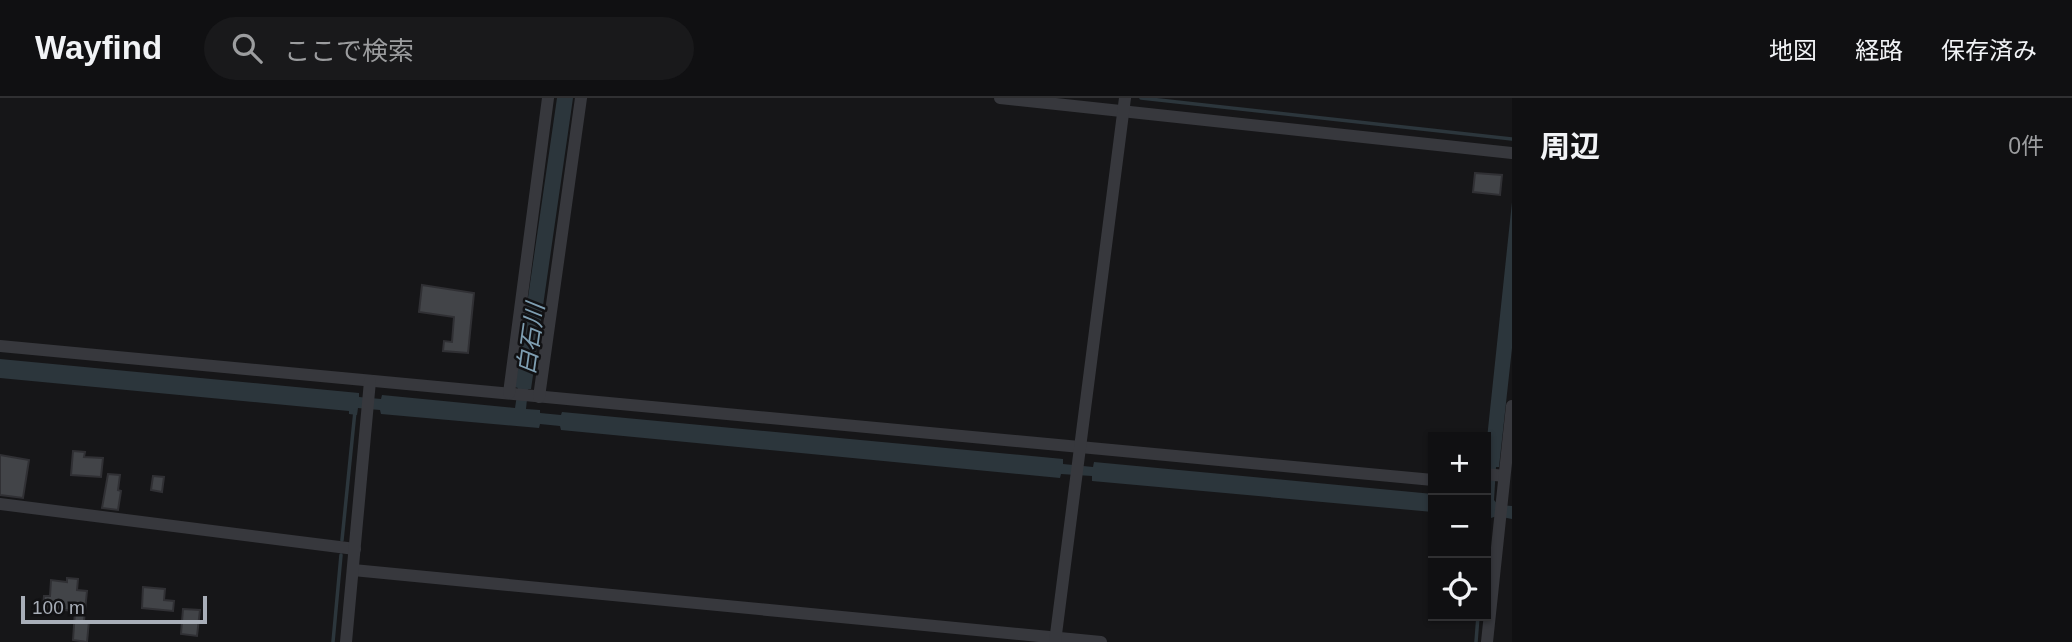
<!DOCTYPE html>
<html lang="ja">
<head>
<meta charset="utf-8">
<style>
  body { margin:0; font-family:Helvetica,"Noto Sans JP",sans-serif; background:#19191b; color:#f1f3f6 }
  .controls { position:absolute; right:21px; bottom:21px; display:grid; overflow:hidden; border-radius:0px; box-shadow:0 2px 5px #0004 }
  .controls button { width:63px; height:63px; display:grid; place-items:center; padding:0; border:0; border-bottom:2px solid #303032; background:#101012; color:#f1f3f6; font:35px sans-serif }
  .scale { position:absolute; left:21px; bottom:18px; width:186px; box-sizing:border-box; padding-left:7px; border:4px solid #a8aeb8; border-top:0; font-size:19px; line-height:24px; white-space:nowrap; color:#a8aeb8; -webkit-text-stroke:5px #111113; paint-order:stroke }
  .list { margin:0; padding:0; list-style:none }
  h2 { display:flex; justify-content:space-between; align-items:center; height:91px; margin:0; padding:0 28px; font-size:30px }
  h2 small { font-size:23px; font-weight:400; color:#9c9d9f }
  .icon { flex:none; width:38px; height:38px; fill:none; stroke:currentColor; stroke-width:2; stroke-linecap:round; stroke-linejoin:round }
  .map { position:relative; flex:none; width:1512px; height:544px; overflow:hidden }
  header { display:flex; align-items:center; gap:42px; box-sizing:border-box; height:98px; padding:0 35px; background:#101012; border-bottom:2px solid #303032 }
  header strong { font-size:33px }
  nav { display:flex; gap:38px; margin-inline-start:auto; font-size:24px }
  .search { width:490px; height:63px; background:#19191b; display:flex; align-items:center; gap:18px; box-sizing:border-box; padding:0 24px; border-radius:38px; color:#9c9d9f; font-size:26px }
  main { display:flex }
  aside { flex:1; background:#101012 }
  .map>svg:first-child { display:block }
  .water { fill:#2c363c }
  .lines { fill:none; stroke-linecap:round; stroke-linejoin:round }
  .stream { stroke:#2c363c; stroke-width:3.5 }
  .building { fill:#424448; stroke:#303034; stroke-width:2 }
  .minor { stroke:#37383d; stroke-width:12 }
  .labels { text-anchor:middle; stroke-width:5; stroke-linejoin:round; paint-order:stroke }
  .water-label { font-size:24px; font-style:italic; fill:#7f9fb2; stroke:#111113 }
</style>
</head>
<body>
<header>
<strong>Wayfind</strong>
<div class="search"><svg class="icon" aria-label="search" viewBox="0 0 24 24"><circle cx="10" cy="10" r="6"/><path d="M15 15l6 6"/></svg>ここで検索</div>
<nav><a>地図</a><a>経路</a><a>保存済み</a></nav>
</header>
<main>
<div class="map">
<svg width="1512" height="544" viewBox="0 0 1512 544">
  <rect width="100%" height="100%" fill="#161618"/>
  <!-- water -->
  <g class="water">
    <polygon points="557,0 573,0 531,291 528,291 526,311 540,312 540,315 561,317 562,314 1063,361 1063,366 1093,369 1094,364 1433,396 1433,414 1092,383 1092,378 1061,376 1060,380 561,332 560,328 540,326 539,330 381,316 380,312 358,310 357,317 349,316 349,313 0,280 0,261 359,295 359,299 381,301 382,297 515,310 518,290 515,289"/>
    <polygon points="1512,104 1512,250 1499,369 1496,369 1494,402 1498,407 1512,408 1512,421 1497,418 1491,420 1486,419 1486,350"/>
  </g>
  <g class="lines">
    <!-- stream -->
    <g class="stream">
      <polyline points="1141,0 1512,41"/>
      <polyline points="342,442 355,313"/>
      <polyline points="1486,448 1489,422 1487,416"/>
      <polyline points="333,544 341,457"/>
      <polyline points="1476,544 1478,518"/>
    </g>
  </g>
  <!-- building -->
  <g class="building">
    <polygon points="1475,75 1502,77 1500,97 1473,94"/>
    <polygon points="422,187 474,195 468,255 443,253 444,243 452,244 454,219 419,214"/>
    <polygon points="73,353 85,354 84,359 103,360 101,379 71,377"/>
    <polygon points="0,357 29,362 23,400 0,397"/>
    <polygon points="108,376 120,377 118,392 121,393 118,412 102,410"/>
    <polygon points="153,378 164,379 162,394 151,392"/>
    <polygon points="67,480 78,481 77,492 87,493 84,523 89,523 87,544 73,542 75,513 43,510 44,498 50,498 51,482 67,484"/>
    <polygon points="143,489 165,491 164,502 174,503 173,513 142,510"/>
    <polygon points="183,511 200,512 197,538 181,536"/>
  </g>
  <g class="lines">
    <!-- minor -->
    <g class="minor">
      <polyline points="1000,0 1512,55"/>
      <path d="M0,248C478,293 956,334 1433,382"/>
      <polyline points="509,295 548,0"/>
      <polyline points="539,299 581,0"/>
      <polyline points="1486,376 1504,378"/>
      <polyline points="0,406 355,451"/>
      <polyline points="353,472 1101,544"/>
      <polyline points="346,544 370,283"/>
      <polyline points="1055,544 1125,0"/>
      <polyline points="1487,544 1512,308"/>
    </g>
  </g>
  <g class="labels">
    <!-- water labels -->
    <g class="water-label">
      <text transform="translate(531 241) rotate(-82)" y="8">白石川</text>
    </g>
  </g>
</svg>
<div class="controls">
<button>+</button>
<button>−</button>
<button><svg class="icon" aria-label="locate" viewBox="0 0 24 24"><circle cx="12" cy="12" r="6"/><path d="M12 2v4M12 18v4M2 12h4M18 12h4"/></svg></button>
</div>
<div class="scale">100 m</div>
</div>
<aside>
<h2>周辺<small>0件</small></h2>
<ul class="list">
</ul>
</aside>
</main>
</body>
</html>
